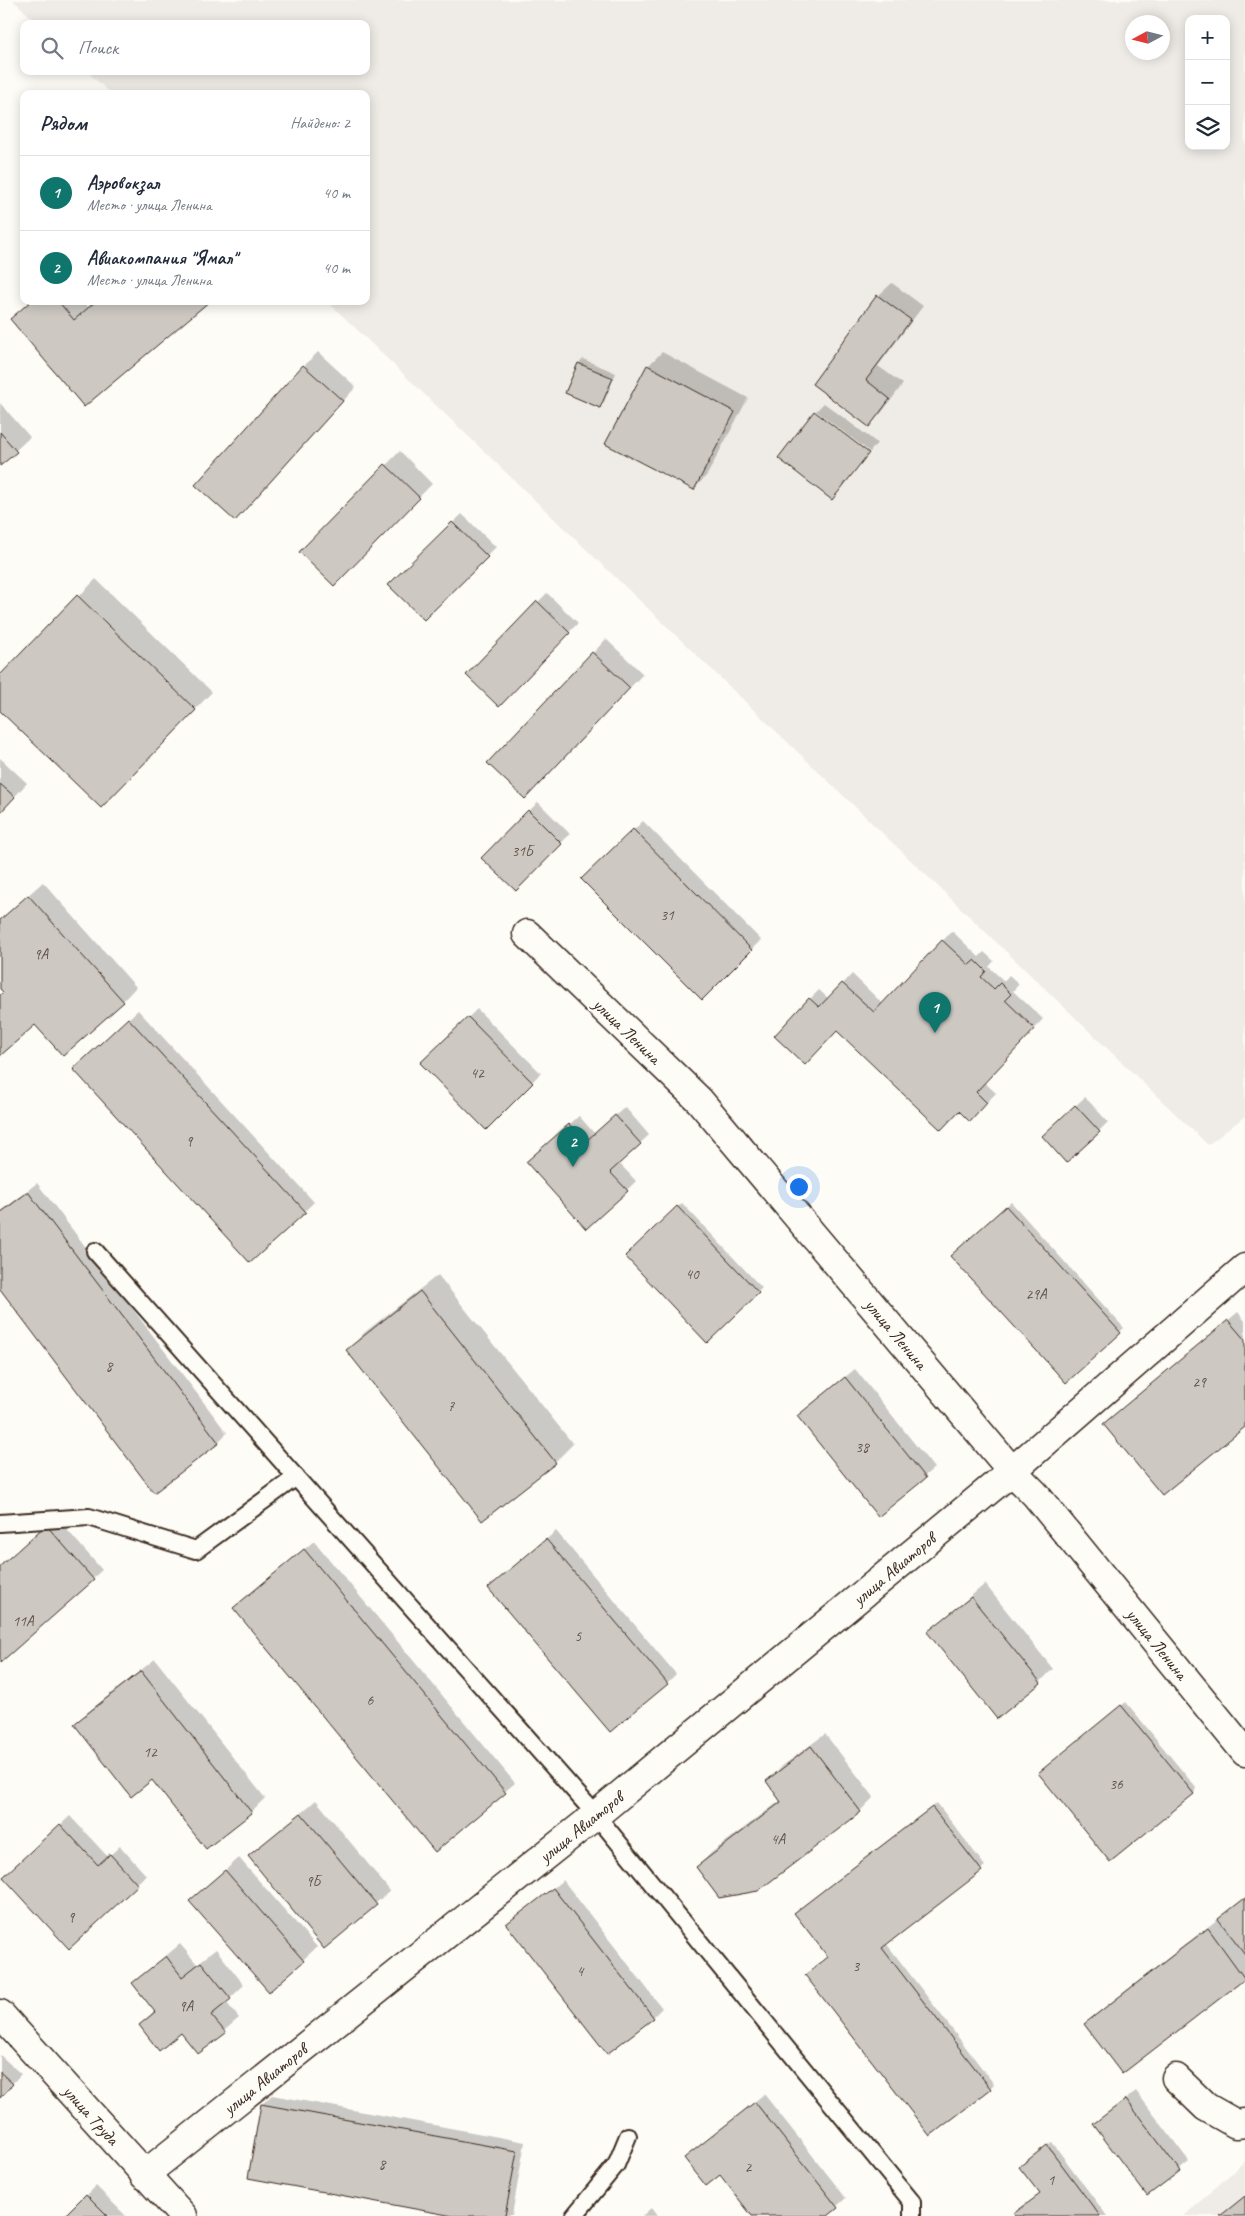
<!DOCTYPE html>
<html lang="ru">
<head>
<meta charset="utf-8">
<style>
  body { margin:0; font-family:Caveat,sans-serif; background:#f6f6f7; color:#1f2937 }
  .controls { position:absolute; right:15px; top:15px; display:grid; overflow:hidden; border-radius:10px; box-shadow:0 2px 12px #0003 }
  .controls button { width:45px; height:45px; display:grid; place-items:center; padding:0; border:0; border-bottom:1px solid #e0e1e3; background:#fff; color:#1f2937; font:25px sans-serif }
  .compass { position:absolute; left:1125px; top:15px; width:45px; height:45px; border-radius:50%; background:#fff; box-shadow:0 2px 12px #0003; rotate:263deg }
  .you { position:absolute; left:798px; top:1186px; width:18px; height:18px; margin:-12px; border:4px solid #fff; border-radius:50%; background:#1a73e8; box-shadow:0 0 0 8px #1a73e833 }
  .badge { display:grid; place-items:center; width:32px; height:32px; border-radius:50%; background:#0f766e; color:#fff; font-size:16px; font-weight:700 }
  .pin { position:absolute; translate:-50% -41px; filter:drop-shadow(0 1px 2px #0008) }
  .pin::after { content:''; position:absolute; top:26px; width:18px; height:15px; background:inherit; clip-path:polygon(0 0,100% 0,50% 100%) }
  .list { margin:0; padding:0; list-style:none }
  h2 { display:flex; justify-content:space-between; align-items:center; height:65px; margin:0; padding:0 20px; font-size:21px }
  h2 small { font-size:16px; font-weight:400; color:#747a83 }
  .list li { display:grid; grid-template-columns:32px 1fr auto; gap:15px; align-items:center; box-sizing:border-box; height:75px; padding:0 20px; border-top:1px solid #e0e1e3 }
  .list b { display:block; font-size:19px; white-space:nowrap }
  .list p { margin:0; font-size:16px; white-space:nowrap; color:#747a83 }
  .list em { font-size:16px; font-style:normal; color:#747a83 }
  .icon { flex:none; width:28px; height:28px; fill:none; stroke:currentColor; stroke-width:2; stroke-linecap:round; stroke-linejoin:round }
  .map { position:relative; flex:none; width:1245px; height:2216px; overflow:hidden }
  .search { position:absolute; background:#fff; box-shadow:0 2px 12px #0003; left:20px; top:20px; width:350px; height:55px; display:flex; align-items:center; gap:12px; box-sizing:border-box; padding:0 18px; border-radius:10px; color:#747a83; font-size:19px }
  .panel { position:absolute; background:#fff; box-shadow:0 2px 12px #0003; left:20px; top:90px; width:350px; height:215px; border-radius:10px }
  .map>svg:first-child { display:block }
  .built { fill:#efece7; fill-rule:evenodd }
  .shadow { fill:#0003 }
  .building { fill:#cdc8c2; stroke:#3b2a1e }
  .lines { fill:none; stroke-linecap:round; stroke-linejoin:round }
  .service-casing { stroke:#3b2a1e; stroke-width:20 }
  .minor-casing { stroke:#3b2a1e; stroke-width:31 }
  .tertiary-casing { stroke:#3b2a1e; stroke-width:31 }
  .service { stroke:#fdfcf7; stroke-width:16 }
  .minor { stroke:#fdfcf7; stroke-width:28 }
  .tertiary { stroke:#fdfcf7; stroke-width:28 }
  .labels { text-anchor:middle; stroke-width:4; stroke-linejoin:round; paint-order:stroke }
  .number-label { font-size:15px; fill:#605247 }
  .street-label { font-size:18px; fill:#3b2a1e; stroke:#fdfcf7 }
</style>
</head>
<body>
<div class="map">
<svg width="1245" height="2216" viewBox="0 0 1245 2216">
  <rect width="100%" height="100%" fill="#fdfcf7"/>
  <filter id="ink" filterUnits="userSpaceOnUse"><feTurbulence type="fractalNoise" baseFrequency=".02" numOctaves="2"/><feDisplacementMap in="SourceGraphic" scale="10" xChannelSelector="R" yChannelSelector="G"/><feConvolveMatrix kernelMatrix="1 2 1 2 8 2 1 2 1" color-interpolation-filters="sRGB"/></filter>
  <g filter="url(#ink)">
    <!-- built -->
    <g class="built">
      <path d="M13,0H1245V1116L1208,1145L327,301H366V94H111L87,71H366V24H38ZM1189,19H1226V146H1189ZM1132,22H1162V52H1132Z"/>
      <polygon points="1245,2161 1245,2216 1184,2216"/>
    </g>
    <!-- shadow -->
    <g class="shadow">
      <polygon points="892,283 923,306 878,366 903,384 882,412 869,425 813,383 878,296"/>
      <polygon points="30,301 83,301 88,307 95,301 208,301 84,405 12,319"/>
      <polygon points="318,352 356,387 235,520 304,366"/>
      <polygon points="662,352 748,398 707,475 694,489 648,366"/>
      <polygon points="583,359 616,373 604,402 600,406 579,363"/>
      <polygon points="0,403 30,437 0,465"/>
      <polygon points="824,403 877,443 870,452 816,411"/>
      <polygon points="814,413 868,454 832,498"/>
      <polygon points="400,451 432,484 334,584 301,552"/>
      <polygon points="462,514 496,547 424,619 390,585"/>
      <polygon points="96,579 212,692 119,789 0,709 0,677"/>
      <polygon points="547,593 578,623 508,696 538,602"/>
      <polygon points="606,639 643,674 539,784 593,653"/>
      <polygon points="0,758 27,783 0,813"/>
      <polygon points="538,802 570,834 516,890 483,858"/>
      <polygon points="643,821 761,940 702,999 583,879"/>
      <polygon points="43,882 136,987 123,1001 35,1023 0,1055 0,995 4,991 0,987 0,920"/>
      <polygon points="952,931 979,957 984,952 994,961 989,967 1004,981 1009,975 1019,984 1013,991 1043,1019 984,1082 996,1093 970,1120 959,1110 941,1128 810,999 819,990 829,999 852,974 883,1004"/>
      <polygon points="477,1009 541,1073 486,1128 422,1063"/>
      <polygon points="138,1010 314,1202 305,1211 83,1060"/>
      <polygon points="1085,1097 1108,1122 1099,1131 1052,1127"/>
      <polygon points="625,1107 649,1135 619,1163 636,1181 627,1190 537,1153 579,1116 595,1134"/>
      <polygon points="37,1183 227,1433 218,1442 0,1287 0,1212"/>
      <polygon points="1011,1202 1124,1328 1066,1381 956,1252"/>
      <polygon points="682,1203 762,1288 707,1341 626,1256"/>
      <polygon points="438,1275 573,1444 555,1462 483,1519 348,1350 365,1332"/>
      <polygon points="1238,1312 1245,1321 1245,1425 1104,1424"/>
      <polygon points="855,1369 934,1468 878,1515 808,1407"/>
      <polygon points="56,1517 102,1570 0,1661 0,1566"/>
      <polygon points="556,1531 676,1674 667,1683 490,1588"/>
      <polygon points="314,1541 515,1783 435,1850 244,1599"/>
      <polygon points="985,1584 1053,1669 1040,1682 929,1632"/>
      <polygon points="155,1659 265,1798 251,1812 206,1847 153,1779 75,1724 89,1711"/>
      <polygon points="1126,1702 1197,1789 1193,1794 1039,1773"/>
      <polygon points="825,1734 874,1797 860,1811 758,1889 697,1867 711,1853 781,1800 768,1781 781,1767"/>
      <polygon points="316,1800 390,1891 324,1947 250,1857"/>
      <polygon points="937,1803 985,1866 886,1943 994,2084 990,2088 830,1957 800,1909"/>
      <polygon points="70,1816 108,1857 120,1846 146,1875 69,1947 14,1868"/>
      <polygon points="239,1858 317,1947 269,1991 205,1888"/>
      <polygon points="563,1880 662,2008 653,2017 508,1924"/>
      <polygon points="1245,1898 1245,1977 1123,2072 1086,2024 1100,2011"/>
      <polygon points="180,1944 197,1964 216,1949 244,1985 226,2002 239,2018 198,2053 181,2031 140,2025 155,2010 134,1983"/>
      <polygon points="0,2055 21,2074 0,2097"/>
      <polygon points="1136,2091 1189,2161 1147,2195 1095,2124"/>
      <polygon points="764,2094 846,2198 826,2216 754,2216 720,2174 686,2158"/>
      <polygon points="272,2095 525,2142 512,2215 460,2216 249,2177 262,2104"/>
      <polygon points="1052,2142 1107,2216 1016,2216 1041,2194 1025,2162"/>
      <polygon points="96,2186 126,2216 66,2216"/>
      <polygon points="651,2208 657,2216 642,2216"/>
    </g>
    <!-- building -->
    <g class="building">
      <polygon points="877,295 911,320 866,380 890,399 869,427 812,384"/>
      <polygon points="31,301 58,301 74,320 96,301 210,301 84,407 10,319"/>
      <polygon points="578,363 613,378 600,408 565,393"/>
      <polygon points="303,365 343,401 235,521 195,485"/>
      <polygon points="647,365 735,412 694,490 605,444"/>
      <polygon points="814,411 869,453 832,500 778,458"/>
      <polygon points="0,432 17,452 0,466"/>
      <polygon points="385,464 420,498 334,586 299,552"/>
      <polygon points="452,522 488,557 424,620 388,585"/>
      <polygon points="77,595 196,710 101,808 0,711 0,675"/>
      <polygon points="537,601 570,633 499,707 466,675"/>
      <polygon points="592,652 630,688 525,799 487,763"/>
      <polygon points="0,784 15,797 0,813"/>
      <polygon points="528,810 562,844 516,891 481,858"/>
      <polygon points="633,829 752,950 702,1000 581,879"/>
      <polygon points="28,895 124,1002 63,1056 35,1025 0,1056 0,995 3,992 0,989 0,920"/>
      <polygon points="942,940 969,965 975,960 986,971 981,977 994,989 1000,983 1011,994 1005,1000 1035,1029 976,1092 987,1103 970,1122 959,1111 941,1130 837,1031 805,1065 774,1036 809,998 819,1007 842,983 874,1012"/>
      <polygon points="468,1017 533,1083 486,1130 420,1063"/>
      <polygon points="128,1018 306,1212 250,1263 73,1069"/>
      <polygon points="1075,1105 1100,1132 1066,1163 1042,1136"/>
      <polygon points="615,1115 641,1144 610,1172 628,1191 586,1229 526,1162 569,1124 585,1142"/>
      <polygon points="28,1192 219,1443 154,1493 0,1289 0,1213"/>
      <polygon points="677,1206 759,1293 707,1343 625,1256"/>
      <polygon points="1006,1206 1121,1333 1066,1383 950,1256"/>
      <polygon points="420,1291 556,1463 482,1521 346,1350"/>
      <polygon points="1228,1320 1245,1340 1245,1427 1162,1495 1103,1424"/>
      <polygon points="845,1377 926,1478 878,1517 797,1416"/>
      <polygon points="46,1525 94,1580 0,1663 0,1566"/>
      <polygon points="546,1539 668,1684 610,1732 488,1588"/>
      <polygon points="304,1549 506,1793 435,1852 233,1608"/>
      <polygon points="971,1597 1041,1683 997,1719 927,1632"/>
      <polygon points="141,1671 252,1813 206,1849 152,1780 131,1797 74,1724"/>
      <polygon points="1121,1705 1194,1794 1110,1862 1038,1773"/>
      <polygon points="811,1746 861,1812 758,1891 719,1898 696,1867 781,1802 766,1781"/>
      <polygon points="932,1807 982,1871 882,1948 991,2089 930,2136 805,1975 828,1957 794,1913"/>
      <polygon points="301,1813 377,1905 324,1949 248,1856"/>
      <polygon points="60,1824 98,1865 110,1854 138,1885 69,1949 3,1877"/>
      <polygon points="225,1870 304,1961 269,1992 189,1901"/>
      <polygon points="553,1888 654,2018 607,2054 506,1924"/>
      <polygon points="1245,1898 1245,1954 1218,1919"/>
      <polygon points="1208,1928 1245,1979 1122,2074 1084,2024"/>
      <polygon points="166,1956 182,1977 201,1962 231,1999 211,2015 226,2033 198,2054 181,2033 159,2051 139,2025 155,2012 132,1983"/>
      <polygon points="0,2072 13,2084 0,2098"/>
      <polygon points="1126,2099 1180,2171 1147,2196 1093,2124"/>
      <polygon points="755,2102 838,2208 828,2216 752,2216 720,2175 706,2186 684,2158"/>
      <polygon points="261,2104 517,2151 505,2216 453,2216 248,2178"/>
      <polygon points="1047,2145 1100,2216 1015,2216 1013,2214 1040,2194 1019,2167"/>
      <polygon points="86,2194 108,2216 64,2216"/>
      <polygon points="1245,2196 1245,2216 1220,2216"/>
    </g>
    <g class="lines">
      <defs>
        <g id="service">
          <polyline points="95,1251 596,1815 912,2202 912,2216"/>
          <polyline points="0,1523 89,1517 196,1550 296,1477"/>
          <polyline points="574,2216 616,2165 628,2136"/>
        </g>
        <g id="minor">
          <polyline points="1176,2078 1206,2107 1236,2124 1245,2123"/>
          <polyline points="144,2175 596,1815 1012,1471 1245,1268"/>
        </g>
        <g id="tertiary">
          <polyline points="527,934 699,1100 1012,1471 1035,1494 1245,1752"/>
          <polyline points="0,2014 183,2216"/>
        </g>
      </defs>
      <!-- service casing -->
      <use href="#service" class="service-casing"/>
      <!-- minor casing -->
      <use href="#minor" class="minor-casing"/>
      <!-- tertiary casing -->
      <use href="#tertiary" class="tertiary-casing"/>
      <!-- service -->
      <use href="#service" class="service"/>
      <!-- minor -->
      <use href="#minor" class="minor"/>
      <!-- tertiary -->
      <use href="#tertiary" class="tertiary"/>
    </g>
  </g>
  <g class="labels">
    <!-- number labels -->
    <g class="number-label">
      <text x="522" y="856">31Б</text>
      <text x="667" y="920">31</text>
      <text x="41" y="959">9А</text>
      <text x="477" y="1078">42</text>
      <text x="189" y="1146">9</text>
      <text x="692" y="1279">40</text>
      <text x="1036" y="1299">29А</text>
      <text x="109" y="1371">8</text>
      <text x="1199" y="1387">29</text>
      <text x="451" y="1411">7</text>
      <text x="862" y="1452">38</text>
      <text x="23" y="1626">11А</text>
      <text x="578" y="1641">5</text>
      <text x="370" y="1705">6</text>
      <text x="150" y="1757">12</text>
      <text x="1116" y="1789">36</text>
      <text x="778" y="1844">4А</text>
      <text x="313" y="1886">9Б</text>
      <text x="71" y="1922">9</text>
      <text x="856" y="1971">3</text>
      <text x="580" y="1976">4</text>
      <text x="186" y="2011">9А</text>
      <text x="382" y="2169">8</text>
      <text x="748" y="2172">2</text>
      <text x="1051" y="2185">1</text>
    </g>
    <!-- street labels -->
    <g class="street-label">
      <text transform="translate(627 1031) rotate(44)" y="6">улица Ленина</text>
      <text transform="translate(896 1334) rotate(50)" y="6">улица Ленина</text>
      <text transform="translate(894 1569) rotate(-40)" y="6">улица Авиаторов</text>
      <text transform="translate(1157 1644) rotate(51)" y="6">улица Ленина</text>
      <text transform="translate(581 1827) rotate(-39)" y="6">улица Авиаторов</text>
      <text transform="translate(265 2079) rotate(-39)" y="6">улица Авиаторов</text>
      <text transform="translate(91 2115) rotate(48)" y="6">улица Труда</text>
    </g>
  </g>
</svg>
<div class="controls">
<button>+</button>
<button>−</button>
<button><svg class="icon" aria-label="layers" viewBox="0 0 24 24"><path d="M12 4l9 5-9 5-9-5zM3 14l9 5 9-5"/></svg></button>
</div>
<svg class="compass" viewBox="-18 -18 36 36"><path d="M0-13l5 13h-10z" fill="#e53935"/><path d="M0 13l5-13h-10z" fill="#747a83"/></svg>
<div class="you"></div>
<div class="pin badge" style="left:935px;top:1033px">1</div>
<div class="pin badge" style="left:573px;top:1167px">2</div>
<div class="search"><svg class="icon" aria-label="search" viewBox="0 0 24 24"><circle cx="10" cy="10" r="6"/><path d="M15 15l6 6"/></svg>Поиск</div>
<section class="panel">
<h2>Рядом<small>Найдено: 2</small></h2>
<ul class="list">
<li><span class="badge">1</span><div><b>Аэровокзал</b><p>Место · улица Ленина</p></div><em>40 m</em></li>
<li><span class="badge">2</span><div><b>Авиакомпания &quot;Ямал&quot;</b><p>Место · улица Ленина</p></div><em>40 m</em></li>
</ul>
</section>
</div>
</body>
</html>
